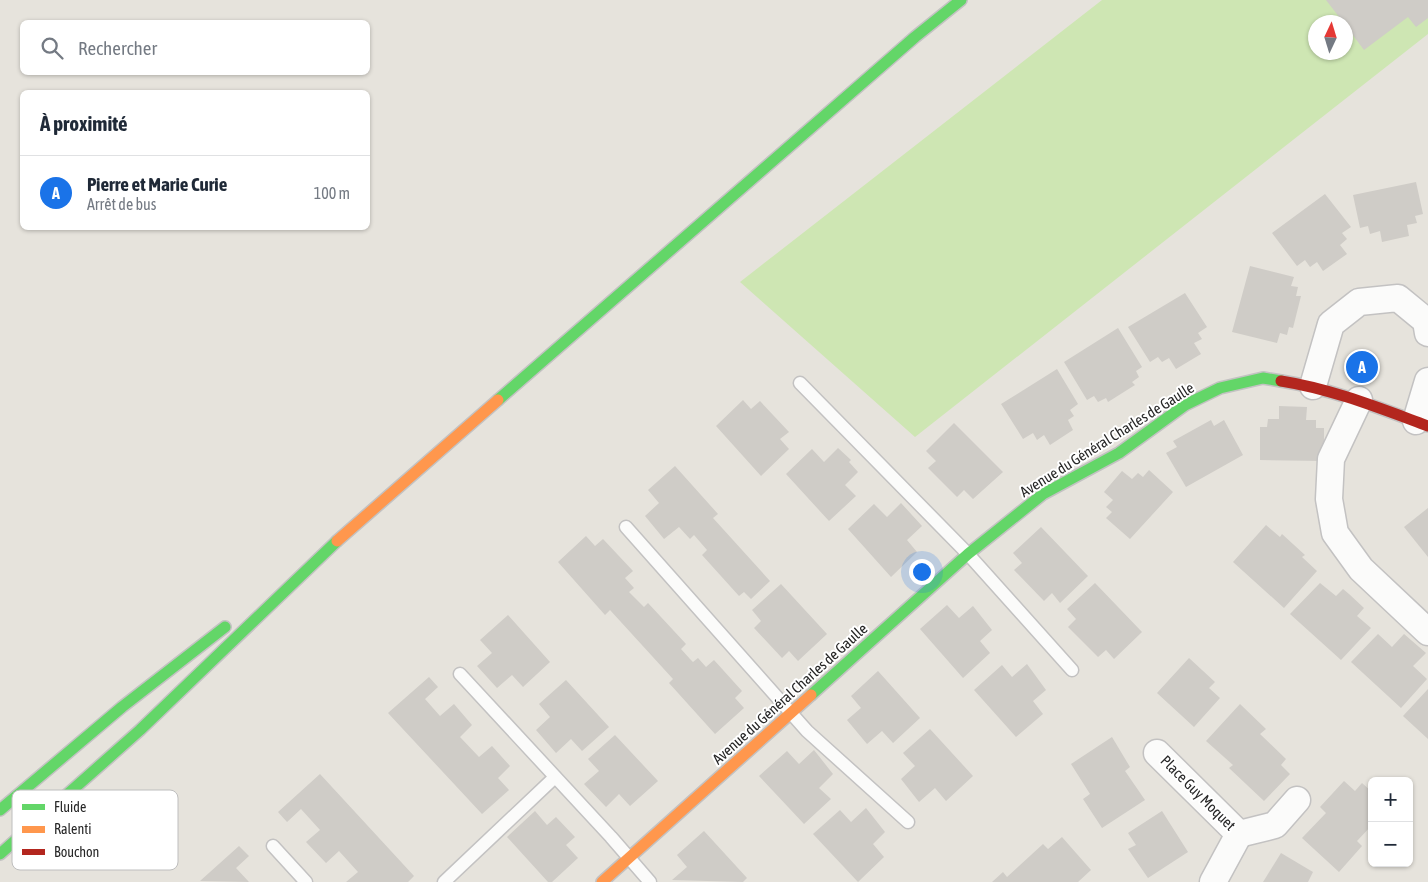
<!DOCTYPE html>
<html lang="fr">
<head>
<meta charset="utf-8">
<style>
  body { margin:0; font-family:"Asap Condensed",sans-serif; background:#f6f6f7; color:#1f2937 }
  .controls { position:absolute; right:15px; bottom:15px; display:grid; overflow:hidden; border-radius:8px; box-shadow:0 1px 4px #0004 }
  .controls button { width:45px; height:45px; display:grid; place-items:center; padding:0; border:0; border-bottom:1px solid #e0e1e3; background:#fff; color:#1f2937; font:25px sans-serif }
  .compass { position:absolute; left:1308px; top:15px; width:45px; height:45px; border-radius:50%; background:#fff; box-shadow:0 1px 4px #0004; rotate:4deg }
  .you { position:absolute; left:921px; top:571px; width:18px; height:18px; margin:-12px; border:4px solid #fff; border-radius:50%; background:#1a73e8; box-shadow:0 0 0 8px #1a73e833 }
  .badge { display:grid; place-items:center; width:32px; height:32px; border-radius:50%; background:#1a73e8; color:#fff; font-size:16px; font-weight:700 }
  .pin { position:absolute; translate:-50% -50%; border:2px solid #fff; box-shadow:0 1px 5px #0006 }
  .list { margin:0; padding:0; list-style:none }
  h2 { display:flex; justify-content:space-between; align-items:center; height:65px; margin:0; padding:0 20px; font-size:21px }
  h2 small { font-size:16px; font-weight:400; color:#747a83 }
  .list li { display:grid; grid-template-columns:32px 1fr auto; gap:15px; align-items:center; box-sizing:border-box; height:75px; padding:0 20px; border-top:1px solid #e0e1e3 }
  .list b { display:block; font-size:19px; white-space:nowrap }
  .list p { margin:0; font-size:16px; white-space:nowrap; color:#747a83 }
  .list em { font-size:16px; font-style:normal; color:#747a83 }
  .icon { flex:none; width:28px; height:28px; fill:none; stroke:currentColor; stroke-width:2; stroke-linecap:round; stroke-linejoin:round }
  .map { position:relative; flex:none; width:1428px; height:882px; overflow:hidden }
  .search { position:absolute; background:#fff; box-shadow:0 1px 4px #0004; left:20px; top:20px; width:350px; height:55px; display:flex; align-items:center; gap:12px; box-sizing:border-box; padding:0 18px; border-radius:8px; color:#747a83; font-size:19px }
  .panel { position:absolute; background:#fff; box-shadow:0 1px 4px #0004; left:20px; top:90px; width:350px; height:140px; border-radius:8px }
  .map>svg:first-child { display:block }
  .pitch { fill:#cee6b3; fill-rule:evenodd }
  .building { fill:#cfccc7 }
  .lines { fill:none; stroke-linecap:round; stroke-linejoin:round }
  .lane-casing { stroke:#c3c2c2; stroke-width:15 }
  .street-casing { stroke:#c3c2c2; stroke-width:29 }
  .fast-casing { stroke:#c3c2c2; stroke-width:14 }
  .slow-casing { stroke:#c3c2c2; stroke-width:14 }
  .jam-casing { stroke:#c3c2c2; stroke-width:14 }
  .lane { stroke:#fbfbfa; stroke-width:12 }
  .street { stroke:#fbfbfa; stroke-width:26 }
  .fast { stroke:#63d668; stroke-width:11 }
  .slow { stroke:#ff974d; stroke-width:11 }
  .jam { stroke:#b3261e; stroke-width:11 }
  .labels { text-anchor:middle; stroke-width:4; stroke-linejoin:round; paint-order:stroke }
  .street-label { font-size:15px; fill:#272727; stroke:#fff }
  .key { fill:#fff; stroke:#bebebe; stroke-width:1 }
  .key-label { font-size:14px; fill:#272727 }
</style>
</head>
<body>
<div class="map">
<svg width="1428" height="882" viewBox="0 0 1428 882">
  <rect width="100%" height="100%" fill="#e6e3dc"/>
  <!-- pitch -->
  <path class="pitch" d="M1102,0H1428V34L915,437L740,282ZM1316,22H1346V52H1316Z"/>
  <!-- building -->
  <g class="building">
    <polygon points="1326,0 1428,0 1428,18 1416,27 1408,17 1364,50 1346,26 1346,22 1343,22"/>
    <polygon points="1416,182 1423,214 1415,216 1417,223 1407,225 1409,236 1382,242 1380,231 1370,234 1368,226 1360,228 1353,195"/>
    <polygon points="1325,194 1351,227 1342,233 1347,239 1340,245 1347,254 1323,271 1317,262 1310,267 1305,260 1297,266 1272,233"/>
    <polygon points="1250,266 1294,277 1291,286 1298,287 1296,296 1301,296 1293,328 1289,327 1287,335 1280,333 1277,343 1232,332"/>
    <polygon points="1185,293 1207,327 1198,333 1202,339 1194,343 1201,354 1176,369 1169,358 1162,362 1158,357 1150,362 1128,327"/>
    <polygon points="1118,328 1142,367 1136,371 1139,377 1132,382 1135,385 1108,402 1106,398 1098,402 1094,396 1087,400 1064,362"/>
    <polygon points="1057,369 1078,404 1070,410 1074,416 1068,420 1073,430 1050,445 1044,435 1037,440 1033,433 1023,439 1001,404"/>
    <polygon points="743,400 751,409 760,401 789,432 780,439 789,449 761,476 716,426"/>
    <polygon points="1279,406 1307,407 1306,420 1316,420 1316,428 1324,428 1324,461 1260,460 1260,427 1267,427 1268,419 1279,419"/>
    <polygon points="1211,420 1214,426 1224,420 1243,455 1186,487 1166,453 1177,447 1173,441"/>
    <polygon points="954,423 1003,472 973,499 964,490 957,497 928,468 936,461 926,451"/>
    <polygon points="838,448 851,460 849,462 858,472 845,485 856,496 829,521 786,474 812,449 824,462"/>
    <polygon points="675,466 718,514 713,518 770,581 751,599 744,592 739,596 702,555 707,550 694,535 690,539 679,527 664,539 645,516 659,503 648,490"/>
    <polygon points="1149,470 1173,492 1130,539 1106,518 1112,512 1106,507 1113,500 1104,492 1122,471 1132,479 1138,473 1143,477"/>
    <polygon points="901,503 922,526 907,540 917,552 891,577 848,529 874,504 887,517"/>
    <polygon points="1428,508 1428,557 1404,527"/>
    <polygon points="1266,525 1280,537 1282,534 1305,555 1302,557 1317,571 1284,608 1233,562"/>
    <polygon points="1041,527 1088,576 1060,603 1052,593 1044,601 1014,570 1022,563 1013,553"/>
    <polygon points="586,536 595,546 603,539 633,571 625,578 634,588 629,592 644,607 648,603 686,644 681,649 690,659 693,662 698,658 706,667 714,660 742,691 735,698 744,708 715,734 669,683 673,679 610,610 605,615 558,562"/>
    <polygon points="1095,583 1142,632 1114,659 1106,650 1098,657 1068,627 1076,619 1067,609"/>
    <polygon points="1320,583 1336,596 1343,589 1349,594 1364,608 1357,616 1371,628 1341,660 1290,614"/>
    <polygon points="781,584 827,634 798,661 789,651 782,658 754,628 761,621 752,610"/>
    <polygon points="947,605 959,618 973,606 992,630 980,641 990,653 963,678 920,629"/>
    <polygon points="508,615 550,662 523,687 512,675 497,688 477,666 492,653 480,640"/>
    <polygon points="1378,634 1392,647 1404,634 1426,653 1413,666 1427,679 1401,708 1351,662"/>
    <polygon points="1189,658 1215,682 1209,688 1220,698 1194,727 1157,693"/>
    <polygon points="1027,664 1046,690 1033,701 1043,714 1016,737 974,690 1002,665 1012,677"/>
    <polygon points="878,671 920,718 893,743 882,731 867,744 847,720 861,708 851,696"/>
    <polygon points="429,677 438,687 425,699 440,716 454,704 472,725 460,737 479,757 492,746 510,766 498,778 509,790 482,814 388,713"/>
    <polygon points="566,680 609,727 582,751 571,739 556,753 536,730 550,717 539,704"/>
    <polygon points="1428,689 1428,739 1403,716"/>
    <polygon points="1240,704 1266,729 1260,734 1286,759 1281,765 1290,774 1264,801 1229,768 1233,765 1206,741"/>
    <polygon points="930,729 973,776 946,801 935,788 919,802 901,779 915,766 903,753"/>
    <polygon points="615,735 658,781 630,806 619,794 606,807 584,784 599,771 588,759"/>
    <polygon points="1112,737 1130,767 1125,771 1145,800 1102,828 1083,799 1090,794 1071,764"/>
    <polygon points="814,750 833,774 819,788 831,799 804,824 759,776 787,751 799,764"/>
    <polygon points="320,774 414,876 408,882 346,882 358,872 339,851 326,863 306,842 320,830 301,809 287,822 278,812"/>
    <polygon points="1344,781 1355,791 1362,783 1372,792 1372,825 1357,841 1362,846 1339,872 1302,838 1326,813 1320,807"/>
    <polygon points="866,808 885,832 873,844 884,857 858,882 813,834 840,810 851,822"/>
    <polygon points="535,811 547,825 556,817 575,837 566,845 578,858 552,882 548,882 507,837"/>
    <polygon points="1162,811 1188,852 1148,878 1128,849 1136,845 1128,833"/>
    <polygon points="704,831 747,878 743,882 672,880 687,867 677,855"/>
    <polygon points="1062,837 1091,870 1078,882 992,882 1003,872 1007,877 1043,844 1048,849"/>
    <polygon points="239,846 249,856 236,868 249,882 200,881"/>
    <polygon points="1281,853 1313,872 1308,882 1263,882"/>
  </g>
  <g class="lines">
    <defs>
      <g id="lane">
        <polyline points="800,383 968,554 1072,670"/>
        <polyline points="626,527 807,731 908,822"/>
        <polyline points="460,674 611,837 650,882"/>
        <polyline points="273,846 306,882"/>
        <polyline points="444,882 555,777"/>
      </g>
      <g id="street">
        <polyline points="1313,386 1331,324 1359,302 1398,298 1426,321 1428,333"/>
        <polyline points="1359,400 1331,459 1329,499 1335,533 1361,569 1428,632"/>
        <polyline points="1416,421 1428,381"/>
        <polyline points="1157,753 1239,834 1213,882"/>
        <polyline points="1239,834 1275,825 1297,800"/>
      </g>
      <g id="fast">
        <polyline points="498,400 915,37 961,0"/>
        <polyline points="811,695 968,554 1043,494 1119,453 1185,405 1220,388 1263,378 1281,381"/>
        <polyline points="0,810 122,707 225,627"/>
        <polyline points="0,854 140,730 337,541"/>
      </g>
      <g id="slow">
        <polyline points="337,541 498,400"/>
        <polyline points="602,882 811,695"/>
      </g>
      <path id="jam" d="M1281,381C1332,389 1379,408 1428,426"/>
    </defs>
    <!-- lane casing -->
    <use href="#lane" class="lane-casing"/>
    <!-- street casing -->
    <use href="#street" class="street-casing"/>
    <!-- fast casing -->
    <use href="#fast" class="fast-casing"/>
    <!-- slow casing -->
    <use href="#slow" class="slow-casing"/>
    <!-- jam casing -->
    <use href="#jam" class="jam-casing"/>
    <!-- lane -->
    <use href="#lane" class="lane"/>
    <!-- street -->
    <use href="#street" class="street"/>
    <!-- fast -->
    <use href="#fast" class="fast"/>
    <!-- slow -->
    <use href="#slow" class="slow"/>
    <!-- jam -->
    <use href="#jam" class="jam"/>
  </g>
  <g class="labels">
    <!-- street labels -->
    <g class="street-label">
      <text transform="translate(1107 440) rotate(-32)" y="5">Avenue du Général Charles de Gaulle</text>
      <text transform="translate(790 694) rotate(-42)" y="5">Avenue du Général Charles de Gaulle</text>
      <text transform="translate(1198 793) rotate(45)" y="5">Place Guy Moquet</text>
    </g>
  </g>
  <!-- legend -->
  <rect x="12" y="790" width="166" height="80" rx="8" class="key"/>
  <rect x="22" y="804" width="23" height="6" fill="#63d668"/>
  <rect x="22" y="826" width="23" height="7" fill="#ff974d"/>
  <rect x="22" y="849" width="23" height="6" fill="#b3261e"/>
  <g class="key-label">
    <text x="54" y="812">Fluide</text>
    <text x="54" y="834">Ralenti</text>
    <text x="54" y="857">Bouchon</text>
  </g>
</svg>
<div class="controls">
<button>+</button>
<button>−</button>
</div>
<svg class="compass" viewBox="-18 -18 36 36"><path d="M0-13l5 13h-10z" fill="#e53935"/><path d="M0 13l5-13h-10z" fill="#747a83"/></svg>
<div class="you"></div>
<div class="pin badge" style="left:1362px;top:367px">A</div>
<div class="search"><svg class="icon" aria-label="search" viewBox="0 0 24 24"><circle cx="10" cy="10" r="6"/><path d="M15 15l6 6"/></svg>Rechercher</div>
<section class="panel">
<h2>À proximité<small></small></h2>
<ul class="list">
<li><span class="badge">A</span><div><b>Pierre et Marie Curie</b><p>Arrêt de bus</p></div><em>100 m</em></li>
</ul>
</section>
</div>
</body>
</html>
